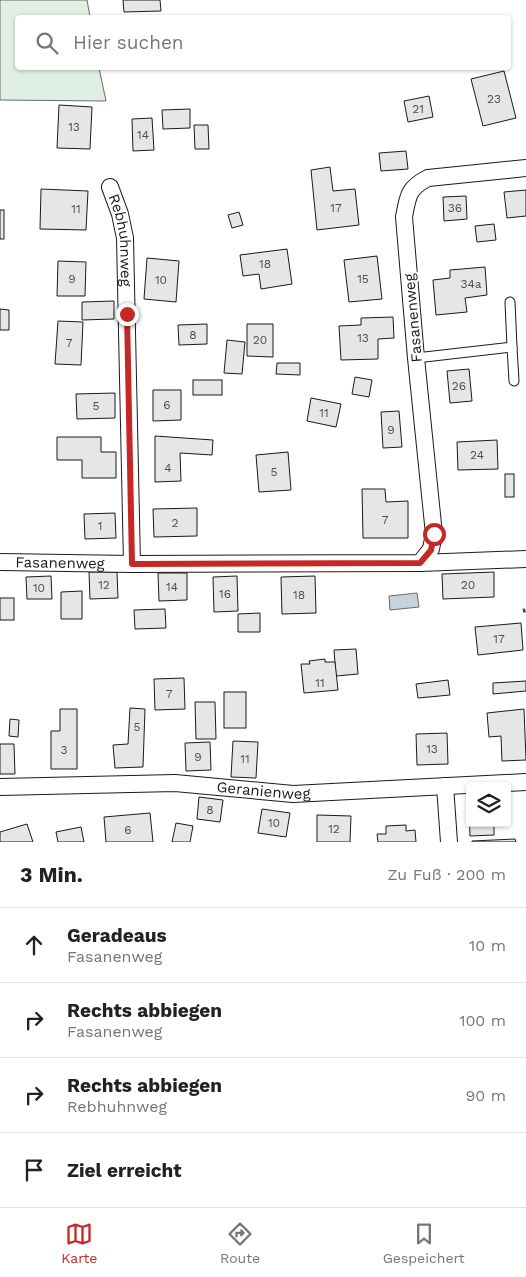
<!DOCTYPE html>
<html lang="de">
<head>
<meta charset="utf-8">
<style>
  body { margin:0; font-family:"Work Sans",sans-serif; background:#f2f2f2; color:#222 }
  .controls { position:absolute; right:15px; bottom:15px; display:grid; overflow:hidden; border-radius:5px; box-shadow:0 1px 4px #0004 }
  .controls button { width:45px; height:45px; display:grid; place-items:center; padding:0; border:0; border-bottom:1px solid #e0e0e0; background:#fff; color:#222; font:25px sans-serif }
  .stop { position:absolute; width:15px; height:15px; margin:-11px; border:4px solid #c62828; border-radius:50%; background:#fff }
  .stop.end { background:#c62828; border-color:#fff; box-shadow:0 1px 5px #0008 }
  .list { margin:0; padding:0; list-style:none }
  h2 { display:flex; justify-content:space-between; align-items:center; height:65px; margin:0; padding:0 20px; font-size:21px }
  h2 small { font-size:16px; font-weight:400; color:#767676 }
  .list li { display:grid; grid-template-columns:32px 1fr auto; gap:15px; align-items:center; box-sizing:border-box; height:75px; padding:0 20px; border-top:1px solid #e0e0e0 }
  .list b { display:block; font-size:19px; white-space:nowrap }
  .list p { margin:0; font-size:16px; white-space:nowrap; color:#767676 }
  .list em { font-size:16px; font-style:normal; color:#767676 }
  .icon { flex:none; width:28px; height:28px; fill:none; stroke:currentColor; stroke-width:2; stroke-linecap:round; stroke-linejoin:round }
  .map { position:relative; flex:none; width:526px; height:842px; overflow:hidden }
  .search { position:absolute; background:#fff; box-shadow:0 1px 4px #0004; left:15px; right:15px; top:15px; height:55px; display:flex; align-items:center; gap:12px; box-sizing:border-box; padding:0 18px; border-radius:5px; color:#767676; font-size:19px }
  .sheet { height:365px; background:#fff }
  nav { display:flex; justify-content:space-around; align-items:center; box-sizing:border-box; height:70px; border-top:1px solid #e0e0e0; background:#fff; font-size:14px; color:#767676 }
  nav a { display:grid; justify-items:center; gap:2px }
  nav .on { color:#c62828 }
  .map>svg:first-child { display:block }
  .green { fill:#e0efe3; stroke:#6a6a6a }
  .water { fill:#c6d2dc; stroke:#6a6a6a }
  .building { fill:#e6e6e6; stroke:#1a1a1a }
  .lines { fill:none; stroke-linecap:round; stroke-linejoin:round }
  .service-casing { stroke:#1a1a1a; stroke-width:11 }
  .minor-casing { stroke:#1a1a1a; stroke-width:18 }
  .service { stroke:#fff; stroke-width:9 }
  .minor { stroke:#fff; stroke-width:16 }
  .hedge { stroke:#2b5a34; stroke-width:4; stroke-dasharray:2.5 4; stroke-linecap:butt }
  .route { stroke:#c62828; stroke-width:6 }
  .labels { text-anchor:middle; stroke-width:4; stroke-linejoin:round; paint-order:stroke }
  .number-label { font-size:12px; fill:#4d4d4d }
  .street-label { font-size:15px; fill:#1a1a1a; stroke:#fff }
</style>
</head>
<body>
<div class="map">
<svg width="526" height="842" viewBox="0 0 526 842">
  <rect width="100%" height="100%" fill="#fff"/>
  <!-- green -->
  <polygon class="green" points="0,0 87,0 90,17 18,18 18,68 99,68 106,101 0,100"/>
  <!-- water -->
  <polygon class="water" points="417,593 419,607 390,610 389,596"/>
  <!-- building -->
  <g class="building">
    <polygon points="123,0 160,0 161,11 124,12"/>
    <polygon points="504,71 516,118 483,126 471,79"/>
    <polygon points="429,96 433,117 408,122 404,101"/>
    <polygon points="59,105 92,107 90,149 57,148"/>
    <polygon points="190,109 190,128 163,129 162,110"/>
    <polygon points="152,118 154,150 133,151 132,119"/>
    <polygon points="194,125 208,125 209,149 195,149"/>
    <polygon points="406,151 408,169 381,171 379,153"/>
    <polygon points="330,167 333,191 355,189 359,225 317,230 311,170"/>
    <polygon points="41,189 88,191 86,230 40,229"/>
    <polygon points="526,190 526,216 507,218 504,192"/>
    <polygon points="466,196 467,219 444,221 443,197"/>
    <rect x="0" y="210" width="4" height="29"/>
    <polygon points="239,212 243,225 232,228 228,215"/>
    <polygon points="494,224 496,240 477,242 475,226"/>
    <polygon points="287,249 292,284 261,289 259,274 243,276 240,255"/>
    <polygon points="377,256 382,299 349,302 344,260"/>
    <polygon points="147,258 179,261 176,302 144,299"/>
    <polygon points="58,261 86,262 85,296 57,296"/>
    <polygon points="485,267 487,295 465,298 467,312 436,315 433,280 450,278 450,270"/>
    <polygon points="114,301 114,319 82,320 82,302"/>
    <polygon points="0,309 9,310 9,330 0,330"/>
    <polygon points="393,317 394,338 378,339 378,359 341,360 339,326 361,325 361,318"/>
    <polygon points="58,321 83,322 81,365 55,364"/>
    <polygon points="207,324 207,344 179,345 178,325"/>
    <polygon points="247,324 273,324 273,357 247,356"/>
    <polygon points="227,340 245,342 242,374 224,373"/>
    <polygon points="277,363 300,363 300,375 276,374"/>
    <polygon points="469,369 472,401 450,403 447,371"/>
    <polygon points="355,377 372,380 369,397 352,394"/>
    <rect x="193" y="380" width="29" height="15"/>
    <polygon points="153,390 181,390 181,420 153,421"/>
    <polygon points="115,393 115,418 77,419 76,394"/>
    <polygon points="311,398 341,404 336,427 307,421"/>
    <polygon points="399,411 402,447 383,448 381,412"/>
    <polygon points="155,436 213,440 212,455 180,453 181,481 155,482"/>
    <polygon points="57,437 101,437 101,452 116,452 116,478 82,478 82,460 57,460"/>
    <polygon points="497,440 498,469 458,470 457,442"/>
    <polygon points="288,452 291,490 259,492 256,455"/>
    <rect x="505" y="474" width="9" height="23"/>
    <polygon points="362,489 385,489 386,502 408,501 408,538 363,538"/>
    <polygon points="197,508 197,536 154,537 153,509"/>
    <polygon points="115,513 116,538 85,539 84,514"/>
    <polygon points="89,572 117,572 118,598 90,599"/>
    <polygon points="494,572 494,597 443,599 442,574"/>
    <polygon points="158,573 187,573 187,600 159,601"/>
    <polygon points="51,576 52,599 27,599 26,577"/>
    <polygon points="237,576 238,611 214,612 213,577"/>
    <polygon points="315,576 316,613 282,614 281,577"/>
    <polygon points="82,591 82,619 61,619 61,592"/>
    <rect x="0" y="598" width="14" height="22"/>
    <polygon points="165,609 166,628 135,629 134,610"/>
    <polygon points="260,613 260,632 238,632 238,614"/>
    <polygon points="521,623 523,650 478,655 475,627"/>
    <polygon points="356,649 358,674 336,676 334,650"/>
    <polygon points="325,659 325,662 335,662 338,690 304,693 301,664 310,664 309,661"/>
    <polygon points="184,678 185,709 155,710 154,679"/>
    <polygon points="448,680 450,695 418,698 416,684"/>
    <polygon points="526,681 526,691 493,694 493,683"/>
    <rect x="224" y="692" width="22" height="36"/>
    <polygon points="195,702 215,702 216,739 196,739"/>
    <polygon points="130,708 145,709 143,767 115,768 113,745 128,744"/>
    <polygon points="60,709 77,709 77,769 51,769 51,731 60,731"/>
    <polygon points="524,709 526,760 502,761 501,736 489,737 487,713"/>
    <polygon points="10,719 19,720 18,737 9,736"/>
    <polygon points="447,733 448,764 417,765 416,734"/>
    <polygon points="233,741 258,742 256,778 231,777"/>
    <polygon points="210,742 211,770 186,771 185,743"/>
    <polygon points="0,744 14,744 15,774 0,774"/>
    <polygon points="199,797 223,800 220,822 197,819"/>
    <polygon points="262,809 290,813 286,837 258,833"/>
    <polygon points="469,809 470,823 494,823 494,835 470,836"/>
    <polygon points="150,813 153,842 106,842 104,817"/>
    <polygon points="317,815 351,816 350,842 317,842"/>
    <polygon points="176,823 193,826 190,842 172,842"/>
    <polygon points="27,824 33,842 0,842 0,832"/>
    <polygon points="406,825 406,831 415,830 416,842 378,842 377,834 386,834 386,826"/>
    <polygon points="81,827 84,842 58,842 56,832"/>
    <polygon points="515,839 516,842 472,842 472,841"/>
  </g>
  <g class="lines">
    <defs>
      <g id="service">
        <polyline points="512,347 514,381"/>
        <polyline points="416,358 512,347 510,302"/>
      </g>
      <g id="minor">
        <path id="s1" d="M110,187L120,214L125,238L132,564"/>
        <path id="s2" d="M0,562L132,564L420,563L431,549L434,534L416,358L404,217C408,196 408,188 428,178L526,168"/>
        <polyline points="420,563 526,559"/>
        <polyline points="445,786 449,842"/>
        <path id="s3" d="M0,787L175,783L293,794L526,782"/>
      </g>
    </defs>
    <!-- service casing -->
    <use href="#service" class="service-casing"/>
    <!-- minor casing -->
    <use href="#minor" class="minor-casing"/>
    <!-- service -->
    <use href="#service" class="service"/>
    <!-- minor -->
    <use href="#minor" class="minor"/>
    <!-- hedge -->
    <polyline class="hedge" points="523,611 526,610"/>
  </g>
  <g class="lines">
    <!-- route -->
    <polyline class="route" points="127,314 132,564 420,563 431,550 434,534"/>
  </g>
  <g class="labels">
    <!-- number labels -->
    <g class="number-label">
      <text x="494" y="103">23</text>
      <text x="418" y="113">21</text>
      <text x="74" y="131">13</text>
      <text x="143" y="139">14</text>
      <text x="336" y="212">17</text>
      <text x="455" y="212">36</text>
      <text x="76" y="213">11</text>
      <text x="265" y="268">18</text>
      <text x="72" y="283">9</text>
      <text x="363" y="283">15</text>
      <text x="161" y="284">10</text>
      <text x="471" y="288">34a</text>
      <text x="193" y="339">8</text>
      <text x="363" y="342">13</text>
      <text x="260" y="344">20</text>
      <text x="69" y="347">7</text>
      <text x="459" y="390">26</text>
      <text x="167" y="409">6</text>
      <text x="96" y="410">5</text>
      <text x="324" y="417">11</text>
      <text x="391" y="434">9</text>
      <text x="477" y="459">24</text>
      <text x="168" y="472">4</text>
      <text x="274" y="476">5</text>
      <text x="385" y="524">7</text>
      <text x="175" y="527">2</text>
      <text x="100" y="530">1</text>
      <text x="104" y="589">12</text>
      <text x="468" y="589">20</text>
      <text x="172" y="591">14</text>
      <text x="39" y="592">10</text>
      <text x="225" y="598">16</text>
      <text x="299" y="599">18</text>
      <text x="499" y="643">17</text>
      <text x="320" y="687">11</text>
      <text x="169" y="698">7</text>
      <text x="137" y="731">5</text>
      <text x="432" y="753">13</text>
      <text x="64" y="754">3</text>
      <text x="198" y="761">9</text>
      <text x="245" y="763">11</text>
      <text x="210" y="814">8</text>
      <text x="274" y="827">10</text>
      <text x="334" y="833">12</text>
      <text x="128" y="834">6</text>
    </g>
    <!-- street labels -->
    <g class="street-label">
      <text dy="5" stroke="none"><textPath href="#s1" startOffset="55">Rebhuhnweg</textPath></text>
      <text transform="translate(413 318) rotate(-95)" y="5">Fasanenweg</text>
      <text dy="5" stroke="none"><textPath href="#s2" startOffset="60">Fasanenweg</textPath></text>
      <text dy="5" stroke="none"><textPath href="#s3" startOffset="264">Geranienweg</textPath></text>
    </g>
  </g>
</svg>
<div class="controls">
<button><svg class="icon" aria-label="layers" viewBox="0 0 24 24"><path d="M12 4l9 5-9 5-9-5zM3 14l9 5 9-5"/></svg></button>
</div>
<div class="stop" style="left:434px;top:534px"></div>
<div class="stop end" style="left:127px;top:314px"></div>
<div class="search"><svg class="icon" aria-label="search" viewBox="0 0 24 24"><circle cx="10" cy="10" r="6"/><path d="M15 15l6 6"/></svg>Hier suchen</div>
</div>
<section class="sheet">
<h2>3 Min.<small>Zu Fuß · 200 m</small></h2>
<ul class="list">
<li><svg class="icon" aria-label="ahead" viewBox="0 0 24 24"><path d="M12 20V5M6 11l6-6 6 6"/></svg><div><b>Geradeaus</b><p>Fasanenweg</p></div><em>10 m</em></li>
<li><svg class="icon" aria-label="right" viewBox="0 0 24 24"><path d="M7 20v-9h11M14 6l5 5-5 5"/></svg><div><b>Rechts abbiegen</b><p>Fasanenweg</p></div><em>100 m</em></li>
<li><svg class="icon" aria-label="right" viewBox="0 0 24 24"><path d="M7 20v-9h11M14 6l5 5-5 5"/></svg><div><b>Rechts abbiegen</b><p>Rebhuhnweg</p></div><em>90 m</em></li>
<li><svg class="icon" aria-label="arrive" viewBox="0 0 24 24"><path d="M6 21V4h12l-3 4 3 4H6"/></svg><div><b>Ziel erreicht</b></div></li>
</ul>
</section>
<nav>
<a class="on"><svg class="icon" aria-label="map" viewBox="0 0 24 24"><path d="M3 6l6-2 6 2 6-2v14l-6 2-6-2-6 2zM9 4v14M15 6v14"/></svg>Karte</a>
<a><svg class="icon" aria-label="directions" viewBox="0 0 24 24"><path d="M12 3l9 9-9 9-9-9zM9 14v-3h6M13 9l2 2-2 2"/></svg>Route</a>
<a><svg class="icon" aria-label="saved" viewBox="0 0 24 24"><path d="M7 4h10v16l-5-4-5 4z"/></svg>Gespeichert</a>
</nav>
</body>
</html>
